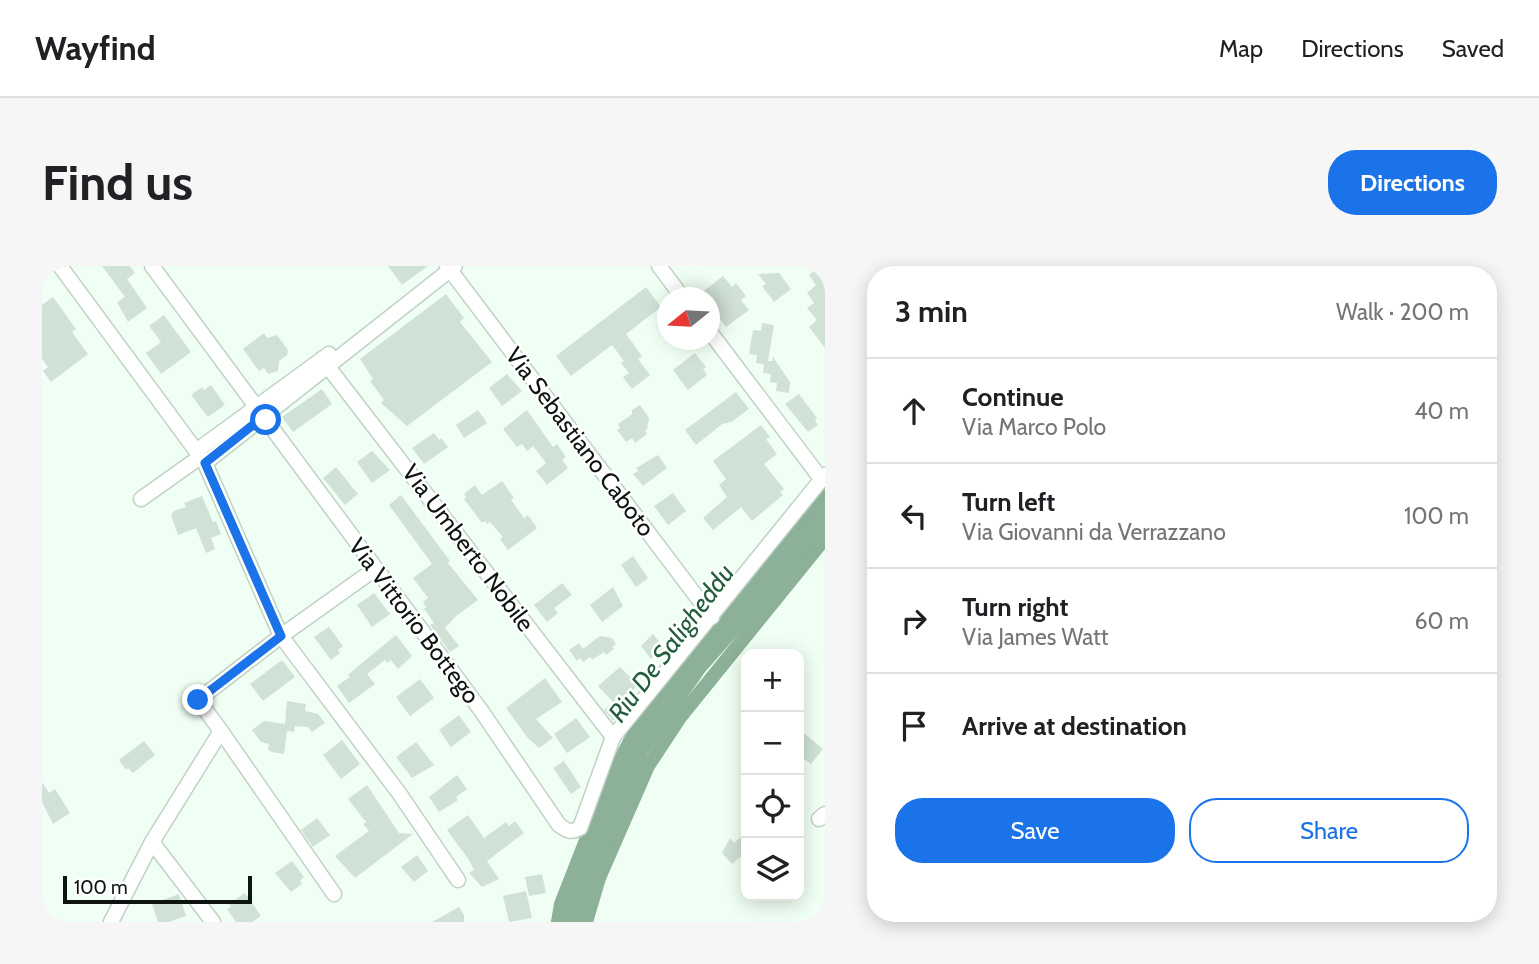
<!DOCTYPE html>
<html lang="en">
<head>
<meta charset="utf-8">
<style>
  body { margin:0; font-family:Cabin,sans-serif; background:#f6f6f6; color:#202124 }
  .controls { position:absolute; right:21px; bottom:21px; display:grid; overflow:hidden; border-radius:14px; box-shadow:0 4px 18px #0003 }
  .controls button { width:63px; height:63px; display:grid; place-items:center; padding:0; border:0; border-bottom:2px solid #e0e0e0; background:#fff; color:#202124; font:35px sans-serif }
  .compass { position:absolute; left:615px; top:21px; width:63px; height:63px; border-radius:50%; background:#fff; box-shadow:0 4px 18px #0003; rotate:252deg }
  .scale { position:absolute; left:21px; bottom:18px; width:189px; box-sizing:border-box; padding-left:7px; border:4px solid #0d130f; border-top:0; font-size:19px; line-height:24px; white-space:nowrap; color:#0d130f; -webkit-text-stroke:5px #fff; paint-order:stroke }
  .stop { position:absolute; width:21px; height:21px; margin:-16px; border:5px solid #1a73e8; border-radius:50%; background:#fff }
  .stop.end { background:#1a73e8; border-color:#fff; box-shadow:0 2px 7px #0008 }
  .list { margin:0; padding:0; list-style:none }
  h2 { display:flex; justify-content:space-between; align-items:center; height:91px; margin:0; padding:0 28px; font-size:30px }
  h2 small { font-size:23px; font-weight:400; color:#757577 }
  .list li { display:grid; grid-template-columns:46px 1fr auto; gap:21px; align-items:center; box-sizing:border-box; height:105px; padding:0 28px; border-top:2px solid #e0e0e0 }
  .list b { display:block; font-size:26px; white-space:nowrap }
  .list p { margin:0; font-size:23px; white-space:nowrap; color:#757577 }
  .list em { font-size:23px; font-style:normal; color:#757577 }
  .actions { display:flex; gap:14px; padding:21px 28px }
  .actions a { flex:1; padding:16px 0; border:2px solid #1a73e8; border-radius:28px; text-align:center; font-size:24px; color:#1a73e8 }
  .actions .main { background:#1a73e8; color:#fff }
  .icon { flex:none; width:38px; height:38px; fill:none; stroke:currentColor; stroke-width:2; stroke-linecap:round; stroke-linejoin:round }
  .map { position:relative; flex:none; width:783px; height:656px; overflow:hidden; border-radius:28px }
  header { display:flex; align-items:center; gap:42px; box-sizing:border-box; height:98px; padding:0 35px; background:#fff; border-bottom:2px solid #e0e0e0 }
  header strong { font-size:33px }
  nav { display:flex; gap:38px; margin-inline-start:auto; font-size:24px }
  .intro { display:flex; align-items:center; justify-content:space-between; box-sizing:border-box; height:168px; padding:0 42px }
  h1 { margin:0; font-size:49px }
  .button { padding:18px 32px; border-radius:28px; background:#1a73e8; color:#fff; font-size:24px; font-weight:700 }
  main { display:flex; gap:42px; padding:0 42px }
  aside { flex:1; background:#fff; border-radius:28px; box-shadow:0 4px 18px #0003 }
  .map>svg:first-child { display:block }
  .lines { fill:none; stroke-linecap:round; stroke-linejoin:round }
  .canal { stroke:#8db098; stroke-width:14 }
  .river { stroke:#8db098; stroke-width:23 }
  .building { fill:#d0e1d5 }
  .minor-casing { stroke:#c0d1c5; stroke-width:17 }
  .minor { stroke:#fff; stroke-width:14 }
  .route { stroke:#1a73e8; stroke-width:9 }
  .labels { text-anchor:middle; stroke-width:5; stroke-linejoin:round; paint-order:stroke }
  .street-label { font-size:24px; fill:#0d130f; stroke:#fff }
  .water-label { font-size:26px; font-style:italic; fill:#245d3b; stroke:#fff }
</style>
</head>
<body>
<header>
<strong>Wayfind</strong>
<nav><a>Map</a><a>Directions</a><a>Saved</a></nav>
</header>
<div class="intro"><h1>Find us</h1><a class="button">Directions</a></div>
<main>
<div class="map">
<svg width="783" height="656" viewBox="0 0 783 656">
  <rect width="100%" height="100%" fill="#f0fff4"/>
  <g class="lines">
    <!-- canal -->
    <g class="canal">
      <path d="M516,656L519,638C544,576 566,510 601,452L783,226"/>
      <polyline points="544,656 557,612 606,500 639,450 783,272"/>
    </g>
    <!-- river -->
    <polyline class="river" points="534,656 537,641 595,483 654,399 749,291 783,249"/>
  </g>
  <!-- building -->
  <g class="building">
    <polygon points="60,0 88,0 93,7 85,13 105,42 86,56 75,36 83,31"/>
    <polygon points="346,0 386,0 360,19"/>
    <polygon points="779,0 783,0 783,82 767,61 775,54 765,42 772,37 765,27 774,19 767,9"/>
    <polygon points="737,7 749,23 732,36 720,20 724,18 716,8"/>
    <polygon points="681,10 690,21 694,17 704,30 699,34 707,44 684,61 676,50 673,53 668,46 668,32 653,32"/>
    <polygon points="604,21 619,41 584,68 600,90 596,93 608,109 590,123 581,111 587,107 579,97 582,95 570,79 529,110 514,90"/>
    <polygon points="404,28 422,52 418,56 450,96 365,160 339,137 342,134 328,115 331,113 318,93"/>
    <polygon points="11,31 34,63 30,66 46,88 9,116 1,105 6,101 0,93 0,39"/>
    <polygon points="122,49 149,86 119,108 104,87 119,76 107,60"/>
    <polygon points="720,57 732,59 726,95 730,95 731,91 748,116 747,127 734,125 735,117 728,116 729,108 721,107 722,98 714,97 715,89 707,88 711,64 719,65"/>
    <polygon points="222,67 225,72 235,69 246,84 245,89 237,95 236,105 226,108 222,102 217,105 201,83"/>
    <polygon points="653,87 664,101 661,103 665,109 646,124 631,104"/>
    <polygon points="465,108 480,125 460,140 447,122"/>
    <polygon points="169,119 183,139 166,151 149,129 160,121 162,124"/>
    <polygon points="280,123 290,138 251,166 240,151"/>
    <polygon points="694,126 707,143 689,156 680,158 654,179 643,164"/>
    <polygon points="757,128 775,152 773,154 776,159 766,166 743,138"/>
    <polygon points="598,139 607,152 605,163 603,165 605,168 593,177 590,172 584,176 575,164 578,162 576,158 590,148 590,144"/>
    <polygon points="436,144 445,157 422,172 414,159"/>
    <polygon points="485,144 511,181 515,178 524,191 520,194 526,202 505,219 494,205 504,197 491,180 485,185 480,178 475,181 461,163"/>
    <polygon points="719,159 728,171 724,173 735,188 722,198 742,223 738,226 741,229 710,255 699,241 671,264 661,252 685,231 677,219 684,213 671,195"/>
    <polygon points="392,167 397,174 399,172 406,181 382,198 370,182"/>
    <polygon points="330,185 348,204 330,217 315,196"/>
    <polygon points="616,189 625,202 601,220 591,208 596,205 594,202"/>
    <polygon points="294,201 316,228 303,239 281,212"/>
    <polygon points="460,215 472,232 469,234 482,252 486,249 495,262 466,284 458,273 461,271 448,256 445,258 443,255 440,257 422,233 424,231 422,228 433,219 440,229"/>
    <polygon points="631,227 644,245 626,259 612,240"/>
    <polygon points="359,229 408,295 406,297 436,334 414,350 403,362 417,380 408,386 388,359 392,357 382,343 384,341 381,336 386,332 371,312 390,298 347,239"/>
    <polygon points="160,230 171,256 174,255 179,268 169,272 173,283 164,287 154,262 136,269 129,249 132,245 144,241 142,237"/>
    <polygon points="591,290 606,312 594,321 579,299"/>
    <polygon points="520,317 530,329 512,342 516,347 505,356 492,339"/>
    <polygon points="571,321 581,340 560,356 548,339"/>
    <polygon points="332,327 348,348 330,361 315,339"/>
    <polygon points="287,361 301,380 296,384 298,387 289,394 272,371"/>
    <polygon points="611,368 622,382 609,393 599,380"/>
    <polygon points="354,369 370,390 356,403 349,394 345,397 343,394 325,408 333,418 307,437 295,420 308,411 306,409 315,401"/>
    <polygon points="558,370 570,372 574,378 570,381 572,383 564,389 562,386 550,394 548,391 541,396 538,392 535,395 527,384 537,377 541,383"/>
    <polygon points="240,394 253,411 221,435 208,418"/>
    <polygon points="578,401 596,419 582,434 586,438 571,455 562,444 571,436 556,420"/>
    <polygon points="503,412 520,436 494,453 511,472 497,482 485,471 464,442"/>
    <polygon points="378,413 392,432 368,450 354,431"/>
    <polygon points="245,435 264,438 263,445 276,448 283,457 270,466 266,461 253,460 252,466 245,465 242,488 230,486 226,484 227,478 219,476 210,464 222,455 243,458"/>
    <polygon points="417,449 429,466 409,481 397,464"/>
    <polygon points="534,452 548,471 525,487 512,468"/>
    <polygon points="763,468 781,483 769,498 757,489 757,475"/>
    <polygon points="300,474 318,498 299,513 281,489"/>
    <polygon points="102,475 113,489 91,507 86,502 84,504 77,494"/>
    <polygon points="374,476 392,499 370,512 354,491"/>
    <polygon points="522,495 539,521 529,528 511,502"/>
    <polygon points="415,509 425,523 414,531 416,534 397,546 387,531"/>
    <polygon points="0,516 7,527 13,523 28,547 11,558 0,536"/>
    <polygon points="325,519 357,567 371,568 313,612 293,590 327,565 321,558 324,556 306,533"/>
    <polygon points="426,549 442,572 464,556 467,560 473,555 482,567 445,595 457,613 440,621 427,607 432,604 427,594 405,564"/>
    <polygon points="275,552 288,569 271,581 259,564"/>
    <polygon points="704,567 704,586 690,598 680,587 688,572 692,577"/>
    <polygon points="375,589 386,605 372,616 359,601"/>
    <polygon points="250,595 262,611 258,615 260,618 249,626 233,607"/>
    <polygon points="500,608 504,627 487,630 483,611"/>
    <polygon points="484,625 490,652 467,656 461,630"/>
    <polygon points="203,627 219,650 210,656 194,656 185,643 189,641 187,638"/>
    <polygon points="137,628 144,650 127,656 116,656 110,638"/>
    <polygon points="417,641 422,649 422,656 390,656"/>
  </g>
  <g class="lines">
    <defs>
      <g id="minor">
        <polyline points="18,0 163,197 239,370 357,527 416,614"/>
        <path d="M110,0L438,443L517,559C525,565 529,567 538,562L571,471L783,209"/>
        <polyline points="405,0 670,351"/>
        <polyline points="617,0 641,32"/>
        <polyline points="668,66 780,214"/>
        <polyline points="280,93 571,471"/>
        <polyline points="154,185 287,88"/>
        <polyline points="163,197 413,0"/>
        <polyline points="99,233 158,191"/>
        <polyline points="179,465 292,628"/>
        <polyline points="777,553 783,548"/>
        <polyline points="110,576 171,656"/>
        <polyline points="69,656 110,576 179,465 156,434 239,370 333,303"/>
      </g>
    </defs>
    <!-- minor casing -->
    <use href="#minor" class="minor-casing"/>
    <!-- minor -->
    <use href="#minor" class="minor"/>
  </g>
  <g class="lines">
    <!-- route -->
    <polyline class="route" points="156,434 239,370 163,197 221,151 224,154"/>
  </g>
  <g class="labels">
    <!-- street labels -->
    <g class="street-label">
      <text transform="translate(538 176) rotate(53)" y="8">Via Sebastiano Caboto</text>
      <text transform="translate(426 282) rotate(53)" y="8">Via Umberto Nobile</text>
      <text transform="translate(372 355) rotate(53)" y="8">Via Vittorio Bottego</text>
    </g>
    <!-- water labels -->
    <g class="water-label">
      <text transform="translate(629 377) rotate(-53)" y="9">Riu De Saligheddu</text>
    </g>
  </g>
</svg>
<div class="controls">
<button>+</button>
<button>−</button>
<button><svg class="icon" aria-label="locate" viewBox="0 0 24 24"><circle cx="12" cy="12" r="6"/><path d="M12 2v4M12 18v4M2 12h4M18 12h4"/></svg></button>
<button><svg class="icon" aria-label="layers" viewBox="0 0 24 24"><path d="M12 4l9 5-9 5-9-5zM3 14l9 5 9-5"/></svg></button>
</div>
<svg class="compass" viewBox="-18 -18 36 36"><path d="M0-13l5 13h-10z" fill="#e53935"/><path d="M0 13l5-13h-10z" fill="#757577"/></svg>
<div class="scale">100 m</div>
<div class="stop" style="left:224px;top:154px"></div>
<div class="stop end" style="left:156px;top:434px"></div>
</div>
<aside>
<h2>3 min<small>Walk · 200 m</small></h2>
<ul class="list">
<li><svg class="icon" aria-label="ahead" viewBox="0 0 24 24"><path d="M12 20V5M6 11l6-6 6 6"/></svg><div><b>Continue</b><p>Via Marco Polo</p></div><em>40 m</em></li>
<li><svg class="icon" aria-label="left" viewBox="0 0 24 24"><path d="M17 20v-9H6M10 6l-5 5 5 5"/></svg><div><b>Turn left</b><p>Via Giovanni da Verrazzano</p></div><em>100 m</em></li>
<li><svg class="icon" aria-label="right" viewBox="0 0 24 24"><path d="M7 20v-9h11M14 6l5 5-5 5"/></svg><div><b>Turn right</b><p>Via James Watt</p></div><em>60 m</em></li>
<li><svg class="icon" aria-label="arrive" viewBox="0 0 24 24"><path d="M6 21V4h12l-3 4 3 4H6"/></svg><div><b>Arrive at destination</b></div></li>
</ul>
<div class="actions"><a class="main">Save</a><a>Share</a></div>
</aside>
</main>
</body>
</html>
